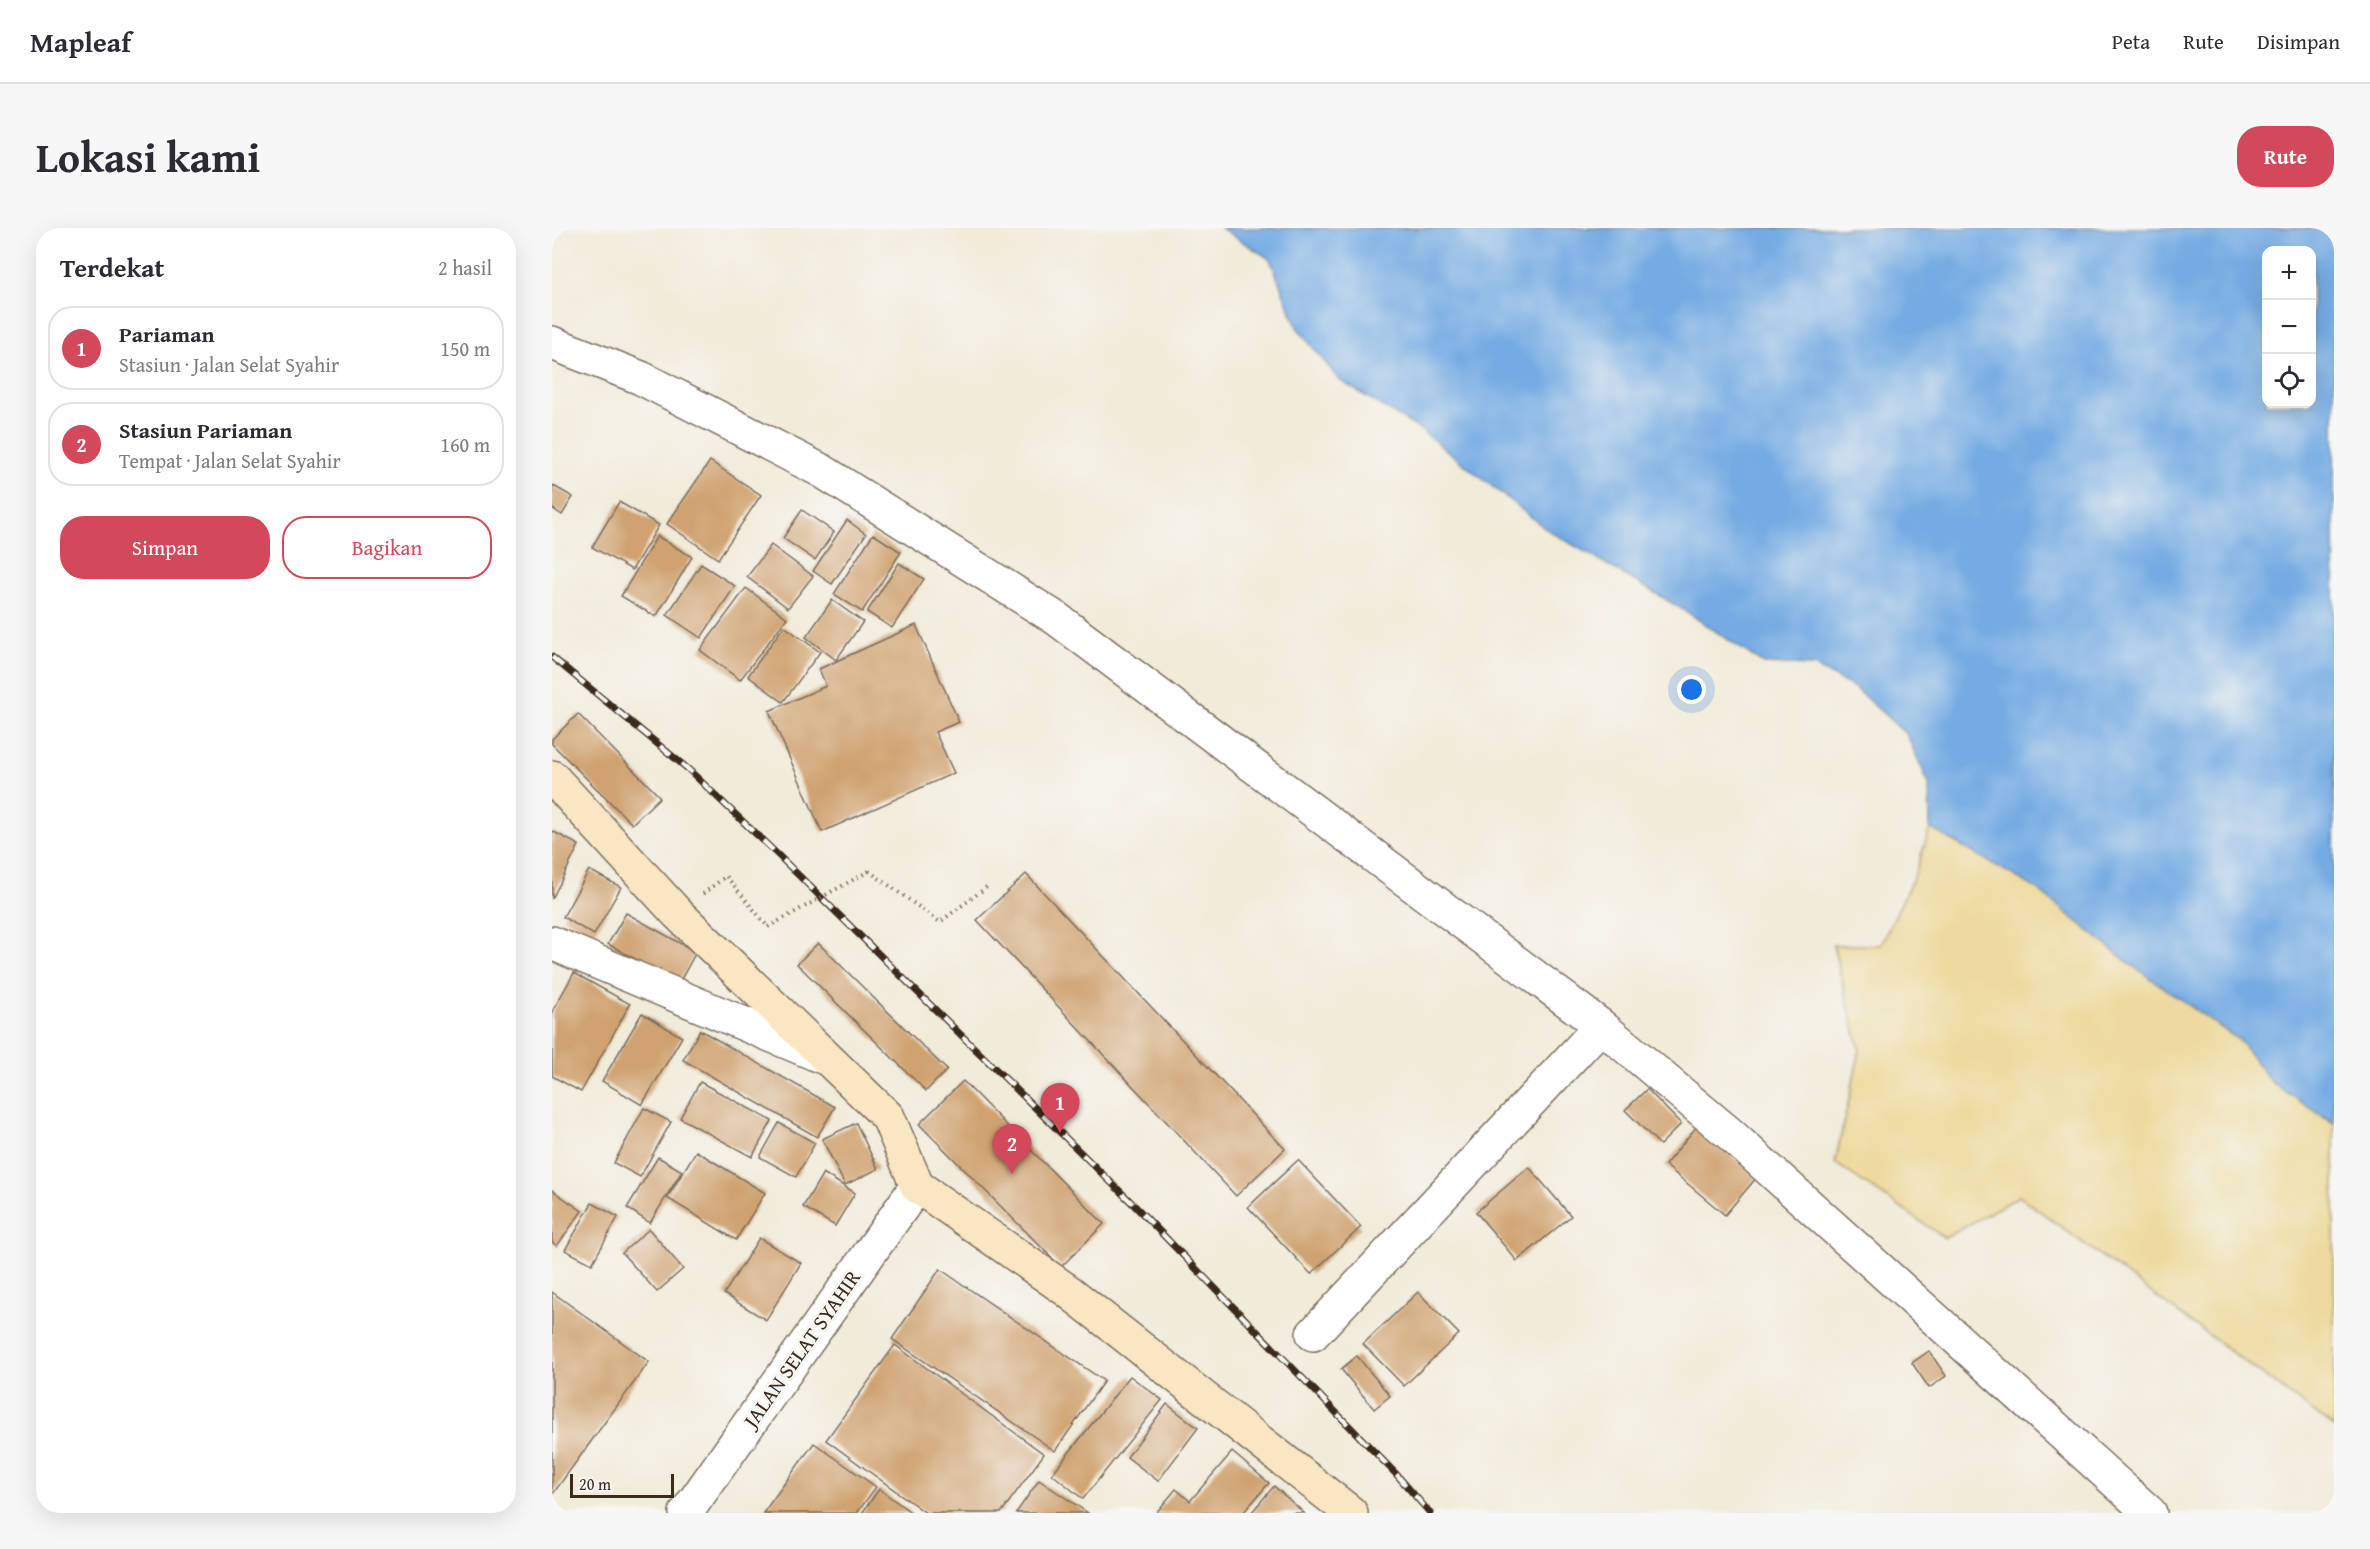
<!DOCTYPE html>
<html lang="id">
<head>
<meta charset="utf-8">
<style>
  body { margin:0; font-family:"Gentium Book Plus",serif; background:#f7f7f7; color:#2b2b33 }
  .controls { position:absolute; right:18px; top:18px; display:grid; overflow:hidden; border-radius:12px; box-shadow:0 6px 24px #0002 }
  .controls button { width:54px; height:54px; display:grid; place-items:center; padding:0; border:0; border-bottom:2px solid #e1e1e2; background:#fff; color:#2b2b33; font:30px sans-serif }
  .scale { position:absolute; left:18px; bottom:15px; width:104px; box-sizing:border-box; padding-left:6px; border:3px solid #3b2a1e; border-top:0; font-size:16px; line-height:21px; white-space:nowrap; color:#3b2a1e; -webkit-text-stroke:4px #f6f6f2; paint-order:stroke }
  .you { position:absolute; left:1140px; top:462px; width:21px; height:21px; margin:-15px; border:4px solid #fff; border-radius:50%; background:#1a73e8; box-shadow:0 0 0 9px #1a73e833 }
  .badge { display:grid; place-items:center; width:39px; height:39px; border-radius:50%; background:#d1495b; color:#fff; font-size:20px; font-weight:700 }
  .pin { position:absolute; translate:-50% -50px; filter:drop-shadow(0 2px 3px #0008) }
  .pin::after { content:''; position:absolute; top:32px; width:21px; height:18px; background:inherit; clip-path:polygon(0 0,100% 0,50% 100%) }
  .list { margin:0; padding:0; list-style:none }
  h2 { display:flex; justify-content:space-between; align-items:center; height:78px; margin:0; padding:0 24px; font-size:26px }
  h2 small { font-size:20px; font-weight:400; color:#7c7c81 }
  .list li { display:grid; grid-template-columns:39px 1fr auto; gap:18px; align-items:center; box-sizing:border-box; height:84px; margin:0 12px 12px; padding:0 12px; border:2px solid #e1e1e2; border-radius:24px }
  .list b { display:block; font-size:22px; white-space:nowrap }
  .list p { margin:0; font-size:20px; white-space:nowrap; color:#7c7c81 }
  .list em { font-size:20px; font-style:normal; color:#7c7c81 }
  .actions { display:flex; gap:12px; padding:18px 24px }
  .actions a { flex:1; padding:14px 0; border:2px solid #d1495b; border-radius:24px; text-align:center; font-size:21px; color:#d1495b }
  .actions .main { background:#d1495b; color:#fff }
  .icon { flex:none; width:33px; height:33px; fill:none; stroke:currentColor; stroke-width:2; stroke-linecap:round; stroke-linejoin:round }
  .map { position:relative; flex:none; width:1782px; height:1285px; overflow:hidden; border-radius:24px }
  header { display:flex; align-items:center; gap:36px; box-sizing:border-box; height:84px; padding:0 30px; background:#fff; border-bottom:2px solid #e1e1e2 }
  header strong { font-size:28px }
  nav { display:flex; gap:33px; margin-inline-start:auto; font-size:21px }
  .intro { display:flex; align-items:center; justify-content:space-between; box-sizing:border-box; height:144px; padding:0 36px }
  h1 { margin:0; font-size:42px }
  .button { padding:15px 27px; border-radius:24px; background:#d1495b; color:#fff; font-size:21px; font-weight:700 }
  main { display:flex; gap:36px; padding:0 36px }
  aside { flex:1; background:#fff; border-radius:24px; box-shadow:0 6px 24px #0002 }
  .map>svg:first-child { display:block }
  .sand { fill:#eeda9e; stroke:#94825e; stroke-width:1.5 }
  .water { fill:#75abe3; stroke:#586a80; stroke-width:1.5; fill-rule:evenodd }
  .building { fill:#cfa270 }
  .lines { fill:none; stroke-linecap:round; stroke-linejoin:round }
  .street-casing { stroke:#7b6e5f; stroke-width:36 }
  .secondary-casing { stroke:#7b6e5f; stroke-width:36 }
  .path { stroke:#7b6e5f; stroke-width:4; stroke-dasharray:1.5 4.5; stroke-linecap:butt }
  .street { stroke:#fff; stroke-width:33 }
  .secondary { stroke:#f9e7c3; stroke-width:33 }
  .rail-casing { stroke:#3b2a1e; stroke-width:7 }
  .rail { stroke:#f6f6f2; stroke-width:4.5; stroke-dasharray:14; stroke-linecap:butt }
  .path-bridge { stroke:#7b6e5f; stroke-width:4; stroke-dasharray:1.5 4.5; stroke-linecap:butt }
  .labels { text-anchor:middle; stroke-width:6; stroke-linejoin:round; paint-order:stroke }
  .street-label { font-size:21px; fill:#3b2a1e; stroke:#f6f6f2 }
</style>
</head>
<body>
<header>
<strong>Mapleaf</strong>
<nav><a>Peta</a><a>Rute</a><a>Disimpan</a></nav>
</header>
<div class="intro"><h1>Lokasi kami</h1><a class="button">Rute</a></div>
<main>
<aside>
<h2>Terdekat<small>2 hasil</small></h2>
<ul class="list">
<li><span class="badge">1</span><div><b>Pariaman</b><p>Stasiun · Jalan Selat Syahir</p></div><em>150 m</em></li>
<li><span class="badge">2</span><div><b>Stasiun Pariaman</b><p>Tempat · Jalan Selat Syahir</p></div><em>160 m</em></li>
</ul>
<div class="actions"><a class="main">Simpan</a><a>Bagikan</a></div>
</aside>
<div class="map">
<svg width="1782" height="1285" viewBox="0 0 1782 1285">
  <rect width="100%" height="100%" fill="#f6f6f2"/>
  <filter id="ink" filterUnits="userSpaceOnUse"><feTurbulence type="fractalNoise" baseFrequency=".0167" numOctaves="2"/><feDisplacementMap in="SourceGraphic" scale="12" xChannelSelector="R" yChannelSelector="G"/><feConvolveMatrix kernelMatrix="1 2 1 2 8 2 1 2 1" color-interpolation-filters="sRGB"/></filter>
  <filter id="wash" filterUnits="userSpaceOnUse"><feTurbulence type="fractalNoise" baseFrequency=".008" numOctaves="4" result="noise"/><feDisplacementMap in="SourceGraphic" scale="24" xChannelSelector="R" yChannelSelector="G"/><feGaussianBlur stdDeviation="1.35" result="paint"/><feColorMatrix in="noise" values="0 0 0 0 0 0 0 0 0 0 0 0 0 0 0 0 0 1.4 0 .05"/><feComposite in="paint" operator="in"/></filter>
  <g filter="url(#wash)">
    <rect width="100%" height="100%" fill="#f1ebd9"/>
    <!-- sand -->
    <polygon class="sand" points="1378,600 1482,659 1577,735 1688,813 1720,855 1782,895 1782,1199 1467,968 1393,1010 1283,935 1308,822 1281,717 1329,717 1363,646"/>
    <!-- water -->
    <path class="water" d="M669,0H1782V895L1720,855L1688,813L1577,735L1482,659L1378,600L1377,556L1355,507L1303,460L1262,438L1212,436L1132,382L994,301L869,202L787,152L745,99L718,31ZM1714,22H1760V176H1714Z"/>
    <g id="blocks">
      <!-- building -->
      <g class="building">
        <polygon points="158,233 209,267 166,331 115,296"/>
        <polygon points="0,257 21,269 10,287 0,280"/>
        <polygon points="67,274 107,297 80,342 40,319"/>
        <polygon points="250,282 282,304 263,332 231,310"/>
        <polygon points="295,292 314,306 280,356 261,343"/>
        <polygon points="321,306 349,324 310,384 282,366"/>
        <polygon points="105,308 140,329 104,389 69,368"/>
        <polygon points="219,317 261,348 236,380 195,349"/>
        <polygon points="347,335 372,351 340,400 315,384"/>
        <polygon points="149,336 183,358 149,410 115,387"/>
        <polygon points="194,360 235,390 188,452 148,422"/>
        <polygon points="280,372 311,394 284,432 254,409"/>
        <polygon points="364,397 407,494 383,504 402,545 270,604 217,483 274,458 267,441"/>
        <polygon points="232,398 268,424 231,474 196,448"/>
        <polygon points="26,486 108,569 80,596 0,516 0,511"/>
        <polygon points="0,603 27,617 0,671"/>
        <polygon points="37,642 69,659 42,707 11,689"/>
        <polygon points="474,646 733,921 684,968 425,692"/>
        <polygon points="74,685 144,724 127,755 56,716"/>
        <polygon points="266,715 395,842 374,863 245,736"/>
        <polygon points="22,745 78,776 29,864 0,848 0,784"/>
        <polygon points="90,785 130,809 90,877 50,853"/>
        <polygon points="148,802 283,879 265,909 131,832"/>
        <polygon points="411,853 552,996 509,1039 367,896"/>
        <polygon points="148,854 220,893 200,929 128,890"/>
        <polygon points="1095,861 1129,896 1108,917 1073,882"/>
        <polygon points="92,880 119,894 88,949 62,935"/>
        <polygon points="227,895 263,915 244,949 208,929"/>
        <polygon points="304,895 326,941 293,957 270,911"/>
        <polygon points="1145,898 1205,949 1173,987 1113,937"/>
        <polygon points="144,923 213,965 184,1012 115,970"/>
        <polygon points="106,929 130,943 98,995 75,980"/>
        <polygon points="746,932 809,999 759,1046 696,979"/>
        <polygon points="977,939 1019,988 965,1033 924,984"/>
        <polygon points="271,945 303,965 283,998 251,979"/>
        <polygon points="0,962 30,983 5,1018 0,1014"/>
        <polygon points="40,975 66,989 40,1036 13,1022"/>
        <polygon points="97,1001 131,1041 105,1064 70,1025"/>
        <polygon points="207,1010 249,1035 214,1092 172,1066"/>
        <polygon points="388,1041 552,1153 503,1223 340,1111"/>
        <polygon points="0,1064 97,1134 0,1267"/>
        <polygon points="866,1064 907,1106 852,1158 811,1116"/>
        <polygon points="343,1117 492,1226 449,1285 374,1285 274,1212"/>
        <polygon points="1377,1123 1394,1148 1377,1160 1360,1135"/>
        <polygon points="805,1128 838,1168 822,1181 789,1141"/>
        <polygon points="578,1148 610,1172 531,1271 500,1246"/>
        <polygon points="615,1176 646,1200 606,1253 575,1229"/>
        <polygon points="262,1215 324,1259 305,1285 211,1285"/>
        <polygon points="680,1224 717,1255 691,1285 604,1285 624,1261 638,1273"/>
        <polygon points="487,1252 536,1285 464,1285"/>
        <polygon points="722,1258 752,1285 699,1285"/>
        <polygon points="327,1261 360,1285 310,1285"/>
      </g>
    </g>
  </g>
  <g filter="url(#ink)">
    <use href="#blocks" fill-opacity="0" stroke="#7b6e5f" stroke-width="1.5"/>
    <g class="lines">
      <defs>
        <g id="street">
          <polyline points="0,115 89,150 270,243 505,391 1049,798 1178,906 1598,1285"/>
          <polyline points="0,715 273,830"/>
          <polyline points="761,1106 1049,798"/>
          <polyline points="134,1285 365,958"/>
        </g>
        <polyline id="secondary" points="0,549 126,686 336,889 365,958 516,1063 799,1285"/>
      </defs>
      <!-- street casing -->
      <use href="#street" class="street-casing"/>
      <!-- secondary casing -->
      <use href="#secondary" class="secondary-casing"/>
      <!-- path -->
      <g class="path">
        <polyline points="317,643 388,694 436,658"/>
        <polyline points="151,666 174,648 216,699"/>
      </g>
      <!-- street -->
      <use href="#street" class="street"/>
      <!-- secondary -->
      <use href="#secondary" class="secondary"/>
      <defs>
        <polyline id="rail" points="0,429 136,541 227,628 580,975 845,1247 878,1285"/>
      </defs>
      <!-- rail casing -->
      <use href="#rail" class="rail-casing"/>
      <!-- rail -->
      <use href="#rail" class="rail"/>
      <!-- path-bridge -->
      <polyline class="path-bridge" points="216,699 317,643"/>
    </g>
  </g>
  <g class="labels">
    <!-- street labels -->
    <g class="street-label">
      <text transform="translate(250 1121) rotate(-55)" y="7">JALAN SELAT SYAHIR</text>
    </g>
  </g>
</svg>
<div class="controls">
<button>+</button>
<button>−</button>
<button><svg class="icon" aria-label="locate" viewBox="0 0 24 24"><circle cx="12" cy="12" r="6"/><path d="M12 2v4M12 18v4M2 12h4M18 12h4"/></svg></button>
</div>
<div class="scale">20 m</div>
<div class="you"></div>
<div class="pin badge" style="left:508px;top:905px">1</div>
<div class="pin badge" style="left:460px;top:946px">2</div>
</div>
</main>
</body>
</html>
